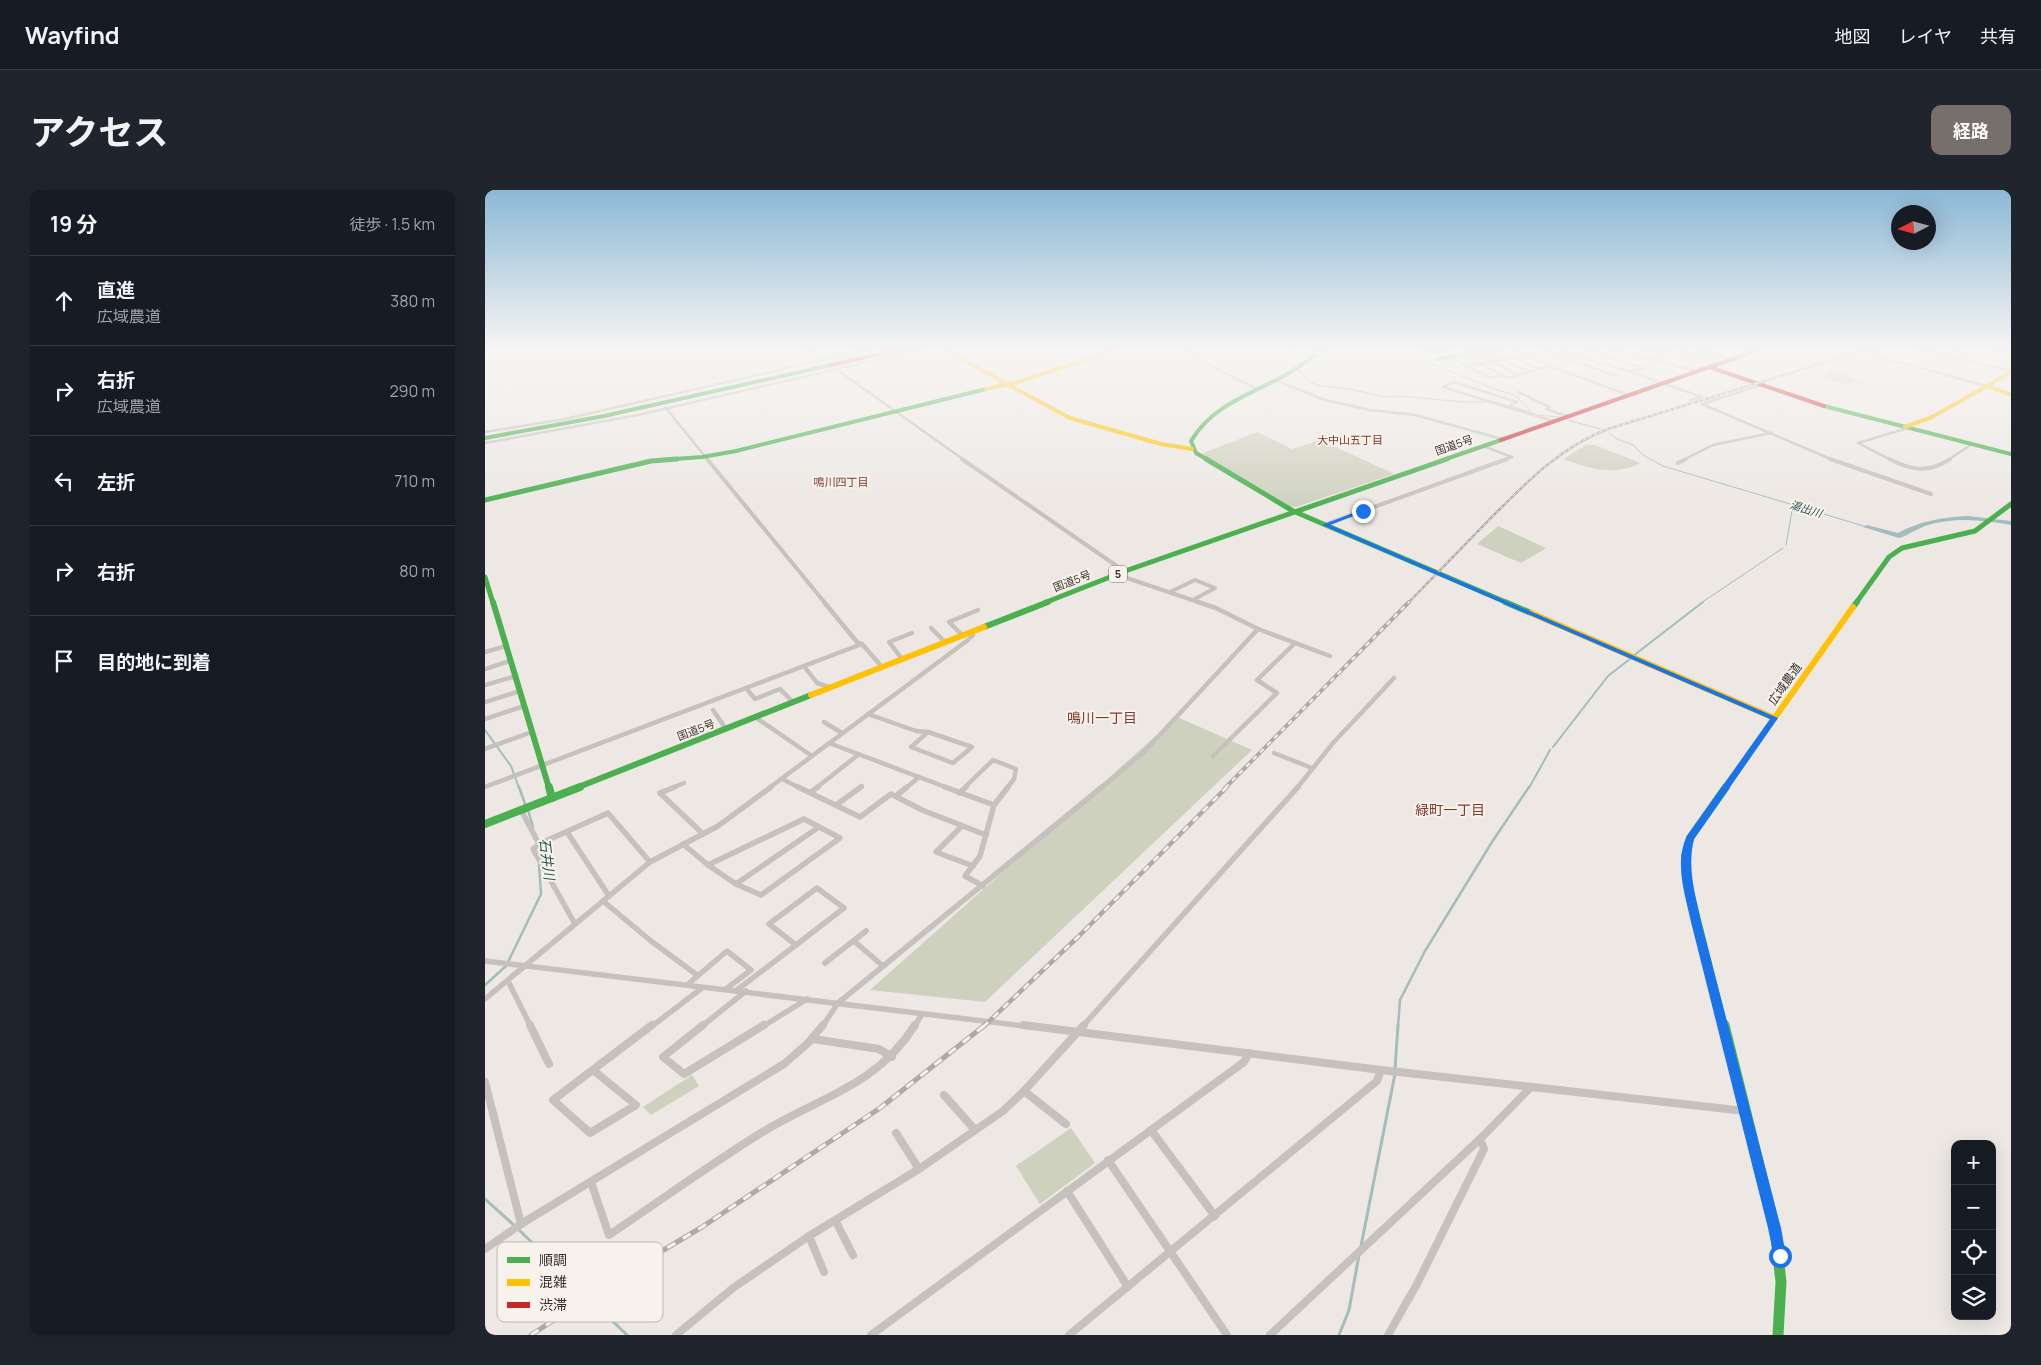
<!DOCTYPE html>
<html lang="ja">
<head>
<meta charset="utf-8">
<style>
  body { margin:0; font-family:Manrope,"Noto Sans JP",sans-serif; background:#20242c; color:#f1f3f6 }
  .controls { position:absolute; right:15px; bottom:15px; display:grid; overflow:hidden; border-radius:10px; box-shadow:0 5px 20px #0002 }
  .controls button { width:45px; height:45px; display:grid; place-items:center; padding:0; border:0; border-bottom:1px solid #363941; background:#171b24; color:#f1f3f6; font:25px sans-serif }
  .compass { position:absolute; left:1406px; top:15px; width:45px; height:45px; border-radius:50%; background:#171b24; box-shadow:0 5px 20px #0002; rotate:264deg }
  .stop { position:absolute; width:15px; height:15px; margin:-11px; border:4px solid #1a73e8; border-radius:50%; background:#fff }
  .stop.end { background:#1a73e8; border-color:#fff; box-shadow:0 1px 5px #0008 }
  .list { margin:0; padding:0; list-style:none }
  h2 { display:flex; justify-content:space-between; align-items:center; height:65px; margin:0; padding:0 20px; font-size:21px }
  h2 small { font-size:16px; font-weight:400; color:#9ea1a6 }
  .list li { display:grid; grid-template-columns:32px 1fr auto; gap:15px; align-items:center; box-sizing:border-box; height:90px; padding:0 20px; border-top:1px solid #363941 }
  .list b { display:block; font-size:19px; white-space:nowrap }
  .list p { margin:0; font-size:16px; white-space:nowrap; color:#9ea1a6 }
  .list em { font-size:16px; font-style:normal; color:#9ea1a6 }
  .icon { flex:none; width:28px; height:28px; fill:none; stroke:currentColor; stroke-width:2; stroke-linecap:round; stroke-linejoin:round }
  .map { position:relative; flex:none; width:1526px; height:1145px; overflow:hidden; border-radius:10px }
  header { display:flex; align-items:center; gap:30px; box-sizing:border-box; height:70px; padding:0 25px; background:#171b24; border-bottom:1px solid #363941 }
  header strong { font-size:24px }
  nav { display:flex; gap:28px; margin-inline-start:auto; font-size:18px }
  .intro { display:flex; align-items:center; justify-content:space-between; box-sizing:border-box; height:120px; padding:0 30px }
  h1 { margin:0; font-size:35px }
  .button { padding:12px 22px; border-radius:10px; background:#776f6c; color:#fff; font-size:18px; font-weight:700 }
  main { display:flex; gap:30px; padding:0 30px }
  aside { flex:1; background:#171b24; border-radius:10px; box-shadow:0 5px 20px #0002 }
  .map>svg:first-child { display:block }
  .green { fill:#cfd1bf }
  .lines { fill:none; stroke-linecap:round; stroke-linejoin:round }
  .stream-far3 { stroke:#a2bdbb; stroke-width:1 }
  .stream-far2 { stroke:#a2bdbb; stroke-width:2 }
  .stream-far1 { stroke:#a2bdbb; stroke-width:2.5 }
  .stream { stroke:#a2bdbb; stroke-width:3 }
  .river { fill:#a2bdbb; fill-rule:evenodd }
  .street-far4 { stroke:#c6c1bd; stroke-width:2.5 }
  .street-far3 { stroke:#c6c1bd; stroke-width:4 }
  .street-far2 { stroke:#c6c1bd; stroke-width:4.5 }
  .street-far1 { stroke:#c6c1bd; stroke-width:5.5 }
  .street { stroke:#c6c1bd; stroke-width:8 }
  .fast-far4 { stroke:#4caf50; stroke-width:4 }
  .fast-far3 { stroke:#4caf50; stroke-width:5 }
  .fast-far2 { stroke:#4caf50; stroke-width:6 }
  .fast-far1 { stroke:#4caf50; stroke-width:8 }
  .fast { stroke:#4caf50; stroke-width:11 }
  .slow-far1 { stroke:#ffc107; stroke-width:4 }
  .slow { stroke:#ffc107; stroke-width:6 }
  .jam { stroke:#c62828; stroke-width:4 }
  .rail-far3-casing { stroke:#aeaaa7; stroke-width:2.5 }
  .rail-far2-casing { stroke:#aeaaa7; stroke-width:4 }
  .rail-far1-casing { stroke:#aeaaa7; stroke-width:4.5 }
  .rail-casing { stroke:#aeaaa7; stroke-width:5 }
  .rail-far3 { stroke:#f8f2ec; stroke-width:1; stroke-dasharray:3; stroke-linecap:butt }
  .rail-far2 { stroke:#f8f2ec; stroke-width:2; stroke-dasharray:5; stroke-linecap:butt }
  .rail-far1 { stroke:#f8f2ec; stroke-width:2.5; stroke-dasharray:7; stroke-linecap:butt }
  .rail { stroke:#f8f2ec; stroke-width:3; stroke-dasharray:9; stroke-linecap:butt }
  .route { fill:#1a73e8 }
  .labels { text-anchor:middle; stroke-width:4; stroke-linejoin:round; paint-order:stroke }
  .far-neighbourhood-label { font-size:11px; fill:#7d3b2d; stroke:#f8f2ec }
  .far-street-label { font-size:11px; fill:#372e2b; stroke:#f8f2ec }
  .far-water-label { font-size:11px; font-style:italic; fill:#255454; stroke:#f8f2ec }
  .shield { fill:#f8f2ec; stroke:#716965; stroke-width:1 }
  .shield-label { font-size:11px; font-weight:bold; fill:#372e2b }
  .street-label { font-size:12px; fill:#372e2b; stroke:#f8f2ec }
  .neighbourhood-label { font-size:14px; fill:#7d3b2d; stroke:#f8f2ec }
  .water-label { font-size:14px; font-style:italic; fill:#255454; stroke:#f8f2ec }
  .key { fill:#f8f2ec; stroke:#beb7b2; stroke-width:1 }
  .key-label { font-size:14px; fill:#372e2b }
</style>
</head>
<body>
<header>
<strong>Wayfind</strong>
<nav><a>地図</a><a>レイヤ</a><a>共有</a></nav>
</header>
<div class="intro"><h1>アクセス</h1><a class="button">経路</a></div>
<main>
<aside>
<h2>19 分<small>徒歩 · 1.5 km</small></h2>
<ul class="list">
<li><svg class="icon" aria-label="ahead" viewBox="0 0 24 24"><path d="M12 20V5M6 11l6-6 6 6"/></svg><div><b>直進</b><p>広域農道</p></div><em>380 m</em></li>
<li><svg class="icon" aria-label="right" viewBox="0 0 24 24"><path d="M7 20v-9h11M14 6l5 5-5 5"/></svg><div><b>右折</b><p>広域農道</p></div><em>290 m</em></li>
<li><svg class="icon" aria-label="left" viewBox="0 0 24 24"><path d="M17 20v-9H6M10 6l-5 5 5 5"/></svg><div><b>左折</b></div><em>710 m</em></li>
<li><svg class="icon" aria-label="right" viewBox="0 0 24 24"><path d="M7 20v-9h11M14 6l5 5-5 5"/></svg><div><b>右折</b></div><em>80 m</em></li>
<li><svg class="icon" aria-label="arrive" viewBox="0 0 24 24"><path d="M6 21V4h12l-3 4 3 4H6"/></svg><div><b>目的地に到着</b></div></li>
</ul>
</aside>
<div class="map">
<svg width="1526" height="1145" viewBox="0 0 1526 1145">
  <rect width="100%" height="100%" fill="#ede8e4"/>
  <!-- green -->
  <g class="green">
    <polygon points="1344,179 1359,183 1375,193 1360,194 1336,187"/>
    <polygon points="772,242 807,259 836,250 909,284 811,317 805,316 716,264"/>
    <path d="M1101,255H1110L1153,272L1155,274C1125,286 1107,279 1078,269Z"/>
    <polygon points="1013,336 1061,358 1036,373 992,354"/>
    <polygon points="692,527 767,560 500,812 385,800"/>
    <polygon points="207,885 214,896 166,925 158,917"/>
    <polygon points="586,938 610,973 555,1014 531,976"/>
  </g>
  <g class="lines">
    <!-- stream-far3 -->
    <g class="stream-far3">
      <polyline points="807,159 809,161 805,169 806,174 827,193 836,196 865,199 899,207 915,206 979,212 1001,212"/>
      <polyline points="931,159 942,172 1009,199 1030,205 1047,223"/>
      <polyline points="1463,159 1526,174"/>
      <polyline points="1009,212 1020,215"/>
      <polyline points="1026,216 1053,225 1074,227"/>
      <polyline points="1083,230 1115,239"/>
      <polyline points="1124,243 1132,249 1148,255 1158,265 1178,276 1382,337"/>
      <polyline points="1301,355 1307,321 1311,319"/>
      <polyline points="1216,413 1298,358"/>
    </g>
    <!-- stream-far2 -->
    <g class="stream-far2">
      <polyline points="1148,466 1218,412"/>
      <polyline points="0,540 26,576 34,598"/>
      <polyline points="1068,557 1123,486 1145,469"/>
      <polyline points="1044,598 1065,560"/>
    </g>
    <!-- stream-far1 -->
    <g class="stream-far1">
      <polyline points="34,597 40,614"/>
      <polyline points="43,620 48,637"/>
      <polyline points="23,772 56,704 54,674"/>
      <polyline points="0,795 21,776"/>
      <polyline points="913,837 915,810 940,761 1007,652 1044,597"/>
    </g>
    <!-- stream -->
    <g class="stream">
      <polyline points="910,879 913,835"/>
      <polyline points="0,1009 30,1036"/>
      <polyline points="33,1039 142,1145"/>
      <polyline points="876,1056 910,884"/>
      <polyline points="854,1145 864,1120 874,1065"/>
    </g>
    <!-- river -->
    <path class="river" d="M1483,326L1526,331V335C1499,330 1470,327 1443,335C1433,338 1424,345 1414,348L1378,337L1382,335L1413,343C1435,331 1458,327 1483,326Z"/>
    <!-- street-far4 -->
    <g class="street-far4">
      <polyline points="321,159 339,171"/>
      <polyline points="631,159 649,159"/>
      <polyline points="700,159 726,176 772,199"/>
      <polyline points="936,159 941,161 956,159"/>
      <polyline points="967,159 956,161 967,166"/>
      <polyline points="1013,159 1054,179"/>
      <polyline points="1029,159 1065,176 1143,205"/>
      <polyline points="1056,159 1069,164 1079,162 1146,182 1217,207 1205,210"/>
      <polyline points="1098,159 1124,165"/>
      <polyline points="1123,159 1211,181"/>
      <polyline points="1192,159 1234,174"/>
      <polyline points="1212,159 1246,170"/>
      <polyline points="1436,159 1434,160 1526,181"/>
      <polyline points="1002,161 1044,182"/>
      <polyline points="1163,161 1177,160 1208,169"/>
      <polyline points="990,163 1034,185"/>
      <polyline points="1133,163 1121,167 1160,178 1148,181"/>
      <polyline points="1383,164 1502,196"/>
      <polyline points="1383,164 1396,159"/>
      <polyline points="977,165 1018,185"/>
      <polyline points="1071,165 1132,186"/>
      <polyline points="1146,165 1163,161 1177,166 1166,169"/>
      <polyline points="964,167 1005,188 1018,185 1023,188 1065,176"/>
      <polyline points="982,176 1043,166"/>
      <polyline points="351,179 479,270"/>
      <polyline points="790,190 840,210 885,220 930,225 1017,249"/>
      <polygon points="969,192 1032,212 1022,217 958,197"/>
      <polyline points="1033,202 1065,217 1061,219 1082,226"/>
      <polyline points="1217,214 1348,270"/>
      <polyline points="1217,214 1276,195"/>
      <polyline points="180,217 223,270"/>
      <polyline points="1022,217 1068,231"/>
      <polyline points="0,242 80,229 386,159"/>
      <polyline points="0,253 153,225 439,159"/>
      <polyline points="998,256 1027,267"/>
      <polyline points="1018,270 1027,267"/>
      <polyline points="1198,270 1228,255 1286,243"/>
      <polyline points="1406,270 1373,253 1423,238"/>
      <polyline points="1463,270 1487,254"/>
    </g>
    <!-- street-far3 -->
    <g class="street-far3">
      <polyline points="222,269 340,413"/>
      <polyline points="477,269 639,381"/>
      <polyline points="1345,269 1446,304"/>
      <path d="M1404,269C1426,280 1443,284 1465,269"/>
      <polyline points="1193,273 1201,269"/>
      <polyline points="839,335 1022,269"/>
      <polyline points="635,383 639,387 716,413"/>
      <polyline points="685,402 710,390 730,398 708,410"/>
    </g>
    <!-- street-far2 -->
    <g class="street-far2">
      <polyline points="339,412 372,452 377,454 397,477"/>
      <polyline points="446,438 460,452"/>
      <polyline points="773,439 845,466"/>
      <polyline points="477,445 464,432 493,420"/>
      <polyline points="0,462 21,456"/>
      <polyline points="417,469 404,452 427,443"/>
      <polyline points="319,476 332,493 344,497"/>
      <polyline points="0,479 25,471"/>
      <polyline points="0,495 31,486"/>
      <polyline points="261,498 270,509 295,499 308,512"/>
      <polyline points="0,512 35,501"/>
      <polyline points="228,520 241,539"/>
      <polyline points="383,524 431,541 443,542"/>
      <polyline points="270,527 327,566"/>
      <polyline points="0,529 39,516"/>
      <polyline points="339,532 357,543"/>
      <polygon points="443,542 487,557 468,573 426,557"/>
      <polyline points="344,553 463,598"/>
      <polyline points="0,559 47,542"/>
      <polyline points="789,563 827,578"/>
      <polyline points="728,566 792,503 772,490 810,453"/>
      <polyline points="297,589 315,598"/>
      <polyline points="0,597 377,454"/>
      <polyline points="187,598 199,593"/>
      <polyline points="284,598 483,450 488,445 486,442"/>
      <polyline points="331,598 373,565"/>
      <polyline points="375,598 377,596"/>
      <polyline points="421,598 434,587"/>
      <polyline points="479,598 508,570 531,579 529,589 522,598"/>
      <polyline points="616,598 658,563 773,439 731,418 713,412"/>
      <polyline points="812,598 848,553 909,488"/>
    </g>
    <!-- street-far1 -->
    <g class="street-far1">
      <polyline points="190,597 175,603 218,644"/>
      <polyline points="313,597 375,627 406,604 437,620 501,645"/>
      <polyline points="460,597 509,615"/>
      <polyline points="326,602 333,597"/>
      <polyline points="474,603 481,597"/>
      <polyline points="411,606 422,597"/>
      <polyline points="351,615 376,597"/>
      <polyline points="36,620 54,654 48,659 90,734"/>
      <polygon points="319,629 355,648 276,705 251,694 223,675"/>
      <polyline points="477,636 451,662 488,676"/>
      <polyline points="82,642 124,706"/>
      <polyline points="54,654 123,623 165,672"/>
      <polyline points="198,654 223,675"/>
      <polyline points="251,694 334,637"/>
      <polyline points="498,696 480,686 495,666 509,615 523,597"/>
      <polygon points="332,698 359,718 311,755 284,734"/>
      <polyline points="118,711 166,751 212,785"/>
      <polyline points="369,751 398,776"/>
      <polyline points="0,771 548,837"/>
      <polyline points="340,773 381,741"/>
      <polyline points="23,791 46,837"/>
      <polyline points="202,795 242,761 266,780 241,799"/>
      <polyline points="252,800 311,755"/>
      <polyline points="0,809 165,672 233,636 286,597"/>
      <polyline points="166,837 217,798"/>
      <polyline points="216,837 261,801"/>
      <polyline points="277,837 322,809"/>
      <polyline points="337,837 353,813 617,597"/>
      <polyline points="429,837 437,824"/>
      <polyline points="597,837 813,597"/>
    </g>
    <!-- street -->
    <g class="street">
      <polyline points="45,835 64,874"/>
      <polyline points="218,835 178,867 199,884 279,835"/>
      <polyline points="538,835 896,880 1260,921"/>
      <polyline points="328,849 394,859 407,867"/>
      <polyline points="108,880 151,915 105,943 68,910 167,835"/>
      <polyline points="0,892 36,1034"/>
      <polyline points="539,901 581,934"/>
      <polyline points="459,905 490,940"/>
      <polyline points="666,940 730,1026"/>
      <polyline points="411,943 434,979"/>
      <polyline points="623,970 742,1145"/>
      <path d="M106,992L124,1045C175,1011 224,975 276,943C334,907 391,897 430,835"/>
      <polyline points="582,1001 643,1097"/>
      <polyline points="350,1030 368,1065"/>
      <polyline points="324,1046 339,1082"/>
      <polyline points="0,1059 36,1034 299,874 323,853 338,835"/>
      <polyline points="191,1145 248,1098 324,1046 434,979 518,921 539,901 599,835"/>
      <polyline points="386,1145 759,872 764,863"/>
      <polyline points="584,1145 892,891 896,880"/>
      <polyline points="785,1145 995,949 1046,897"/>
      <polyline points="903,1145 932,1094 999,959 995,949"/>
    </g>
    <!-- fast-far4 -->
    <g class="fast-far4">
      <polyline points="1507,159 1526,163"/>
      <polyline points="951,169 1013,159"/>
      <polyline points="1339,216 1526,264"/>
      <polyline points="0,248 119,226 346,175"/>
      <polyline points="176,270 217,267 251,261 501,199"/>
      <path d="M723,270L711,263L706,251C727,216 763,205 797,187C812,179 825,168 839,159"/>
      <polyline points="958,270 1016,250"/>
    </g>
    <!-- fast-far3 -->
    <g class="fast-far3">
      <polyline points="721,269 808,321 1023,413"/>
      <polyline points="0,310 166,271 192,269"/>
      <polyline points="0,387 8,413"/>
      <polyline points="559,413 643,380 962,269"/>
      <polyline points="1371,413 1404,367 1417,358 1490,341 1526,314"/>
    </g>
    <!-- fast-far2 -->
    <g class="fast-far2">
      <polyline points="8,412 64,598"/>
      <polyline points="1020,412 1046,423"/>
      <polyline points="1368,417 1372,412"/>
      <polyline points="499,437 563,412"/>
      <polyline points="91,598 326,505"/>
      <polyline points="1240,598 1248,587"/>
    </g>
    <!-- fast-far1 -->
    <g class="fast-far1">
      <polyline points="64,597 67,608"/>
      <polyline points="0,634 95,597"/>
      <polyline points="1239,837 1202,690 1200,666 1205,648 1241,597"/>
    </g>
    <!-- fast -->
    <polyline class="fast" points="1239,835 1290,1039 1296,1092 1293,1145"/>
    <!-- slow-far1 -->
    <g class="slow-far1">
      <polyline points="458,159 585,228 676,254 707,259"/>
      <polyline points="1526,182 1502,196 1526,205"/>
      <polyline points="501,199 533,192 634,159"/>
      <polyline points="1420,237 1447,227 1502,196"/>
    </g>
    <!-- slow -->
    <g class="slow">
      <polyline points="1046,423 1289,528"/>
      <polyline points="326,505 499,437"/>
      <polyline points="1248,587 1368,417"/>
    </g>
    <!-- jam -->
    <g class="jam">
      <polyline points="346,175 415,159"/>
      <polyline points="1224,177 1339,216"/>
      <polyline points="1016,250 1276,159"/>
    </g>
    <defs>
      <path id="rail-far3" d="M923,413C949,386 976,359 1003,331C1040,294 1073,258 1123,239L1384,159"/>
      <polyline id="rail-far2" points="740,598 924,412"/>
      <polyline id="rail-far1" points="498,837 594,746 742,597"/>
      <polyline id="rail" points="46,1145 147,1079 217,1037 395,918 500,835"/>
    </defs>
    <!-- rail-far3 casing -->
    <use href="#rail-far3" class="rail-far3-casing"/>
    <!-- rail-far2 casing -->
    <use href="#rail-far2" class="rail-far2-casing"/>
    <!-- rail-far1 casing -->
    <use href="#rail-far1" class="rail-far1-casing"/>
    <!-- rail casing -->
    <use href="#rail" class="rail-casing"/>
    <!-- rail-far3 -->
    <use href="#rail-far3" class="rail-far3"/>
    <!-- rail-far2 -->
    <use href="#rail-far2" class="rail-far2"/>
    <!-- rail-far1 -->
    <use href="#rail-far1" class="rail-far1"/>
    <!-- rail -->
    <use href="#rail" class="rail"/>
  </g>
  <!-- sky -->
  <linearGradient id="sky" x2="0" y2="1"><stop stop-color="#8cb8d6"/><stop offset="0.5" stop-color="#f7f5f3"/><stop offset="1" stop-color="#f7f5f3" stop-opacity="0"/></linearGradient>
  <rect width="1526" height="319" fill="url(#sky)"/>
  <!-- route -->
  <path class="route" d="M876,320L881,321L845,335L1293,528L1209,649C1202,678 1210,703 1216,732L1296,1038L1301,1066L1300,1071L1295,1073L1290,1071L1283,1038L1206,732C1200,704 1189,673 1202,646L1285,529L837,335Z"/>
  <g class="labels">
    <!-- far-neighbourhood labels -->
    <g class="far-neighbourhood-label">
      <text x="865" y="254">大中山五丁目</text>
      <text x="356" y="296">鳴川四丁目</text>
    </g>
    <!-- far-street labels -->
    <g class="far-street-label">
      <text transform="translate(969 255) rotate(-19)" y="4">国道5号</text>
      <text transform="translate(587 391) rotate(-21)" y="4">国道5号</text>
      <text transform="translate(211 540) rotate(-21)" y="4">国道5号</text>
    </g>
    <!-- far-water labels -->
    <g class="far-water-label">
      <text transform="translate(1321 319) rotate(17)" y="4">湯出川</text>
    </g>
    <!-- shield labels -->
    <rect class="shield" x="624" y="375.5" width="18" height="17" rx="4"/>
    <g class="shield-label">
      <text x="633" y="388">5</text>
    </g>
    <!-- street labels -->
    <g class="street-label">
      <text transform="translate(1300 494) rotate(-55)" y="4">広域農道</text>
    </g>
    <!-- neighbourhood labels -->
    <g class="neighbourhood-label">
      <text x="617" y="533">鳴川一丁目</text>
      <text x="965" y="625">緑町一丁目</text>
    </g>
    <!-- water labels -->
    <g class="water-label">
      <text transform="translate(62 669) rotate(83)" y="5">石井川</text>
    </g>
  </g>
  <!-- legend -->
  <rect x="12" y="1052" width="166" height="80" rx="8" class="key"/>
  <rect x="22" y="1067" width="23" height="6" fill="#4caf50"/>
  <rect x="22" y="1089" width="23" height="7" fill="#ffc107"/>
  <rect x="22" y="1112" width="23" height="6" fill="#c62828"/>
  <g class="key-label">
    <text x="54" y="1075">順調</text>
    <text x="54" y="1097">混雑</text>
    <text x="54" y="1120">渋滞</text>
  </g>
</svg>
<div class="controls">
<button>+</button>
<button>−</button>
<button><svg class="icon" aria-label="locate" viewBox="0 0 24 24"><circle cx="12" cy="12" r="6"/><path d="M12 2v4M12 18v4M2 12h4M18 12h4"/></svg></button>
<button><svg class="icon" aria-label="layers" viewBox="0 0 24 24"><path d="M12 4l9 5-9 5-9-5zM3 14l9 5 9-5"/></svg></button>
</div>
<svg class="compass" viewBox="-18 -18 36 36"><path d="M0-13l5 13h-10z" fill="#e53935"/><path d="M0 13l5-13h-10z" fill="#9ea1a6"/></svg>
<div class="stop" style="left:1295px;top:1066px"></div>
<div class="stop end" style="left:878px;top:321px"></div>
</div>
</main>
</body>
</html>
